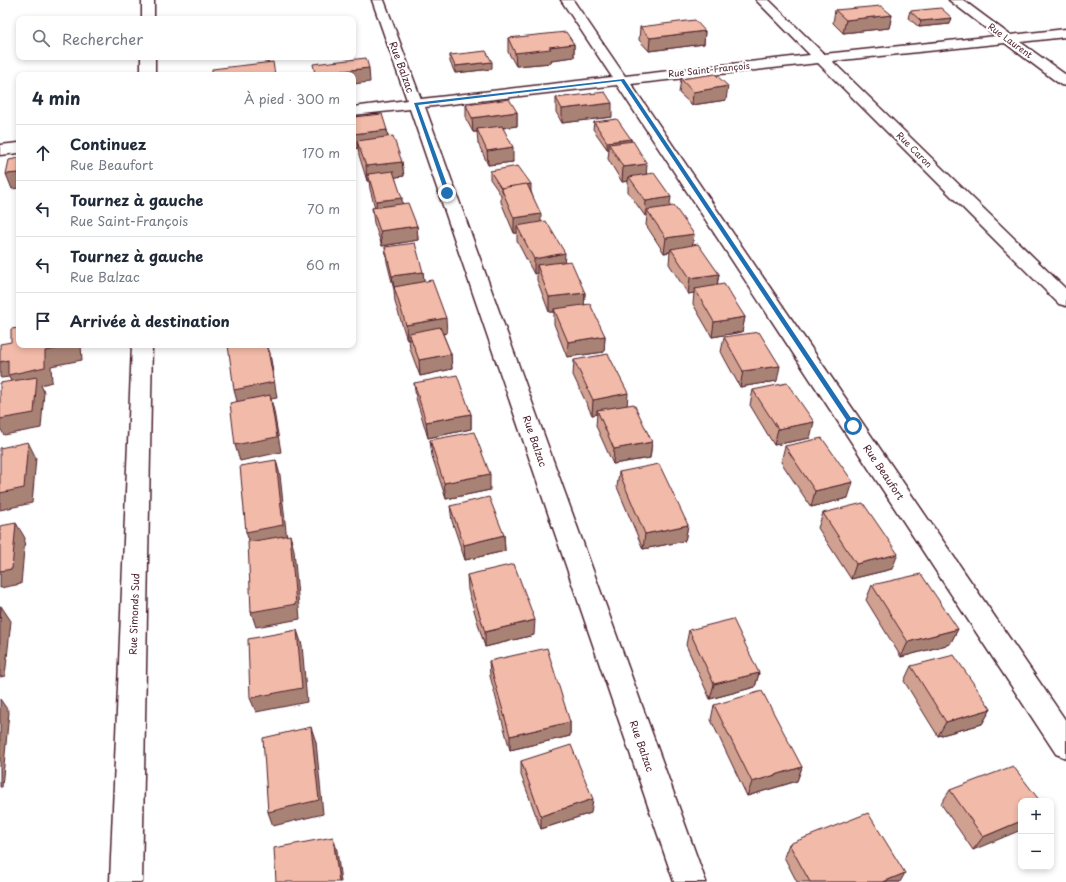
<!DOCTYPE html>
<html lang="fr">
<head>
<meta charset="utf-8">
<style>
  body { margin:0; font-family:"Playpen Sans",sans-serif; background:#f2f2f3; color:#1f2937 }
  .controls { position:absolute; right:12px; bottom:12px; display:grid; overflow:hidden; border-radius:8px; box-shadow:0 2px 6px #0003 }
  .controls button { width:36px; height:36px; display:grid; place-items:center; padding:0; border:0; border-bottom:1px solid #e0e1e3; background:#fff; color:#1f2937; font:20px sans-serif }
  .stop { position:absolute; width:12px; height:12px; margin:-9px; border:3px solid #1f6fb2; border-radius:50%; background:#fff }
  .stop.end { background:#1f6fb2; border-color:#fff; box-shadow:0 1px 4px #0008 }
  .list { margin:0; padding:0; list-style:none }
  h2 { display:flex; justify-content:space-between; align-items:center; height:52px; margin:0; padding:0 16px; font-size:17px }
  h2 small { font-size:13px; font-weight:400; color:#747a83 }
  .list li { display:grid; grid-template-columns:26px 1fr auto; gap:12px; align-items:center; box-sizing:border-box; height:56px; padding:0 16px; border-top:1px solid #e0e1e3 }
  .list b { display:block; font-size:15px; white-space:nowrap }
  .list p { margin:0; font-size:13px; white-space:nowrap; color:#747a83 }
  .list em { font-size:13px; font-style:normal; color:#747a83 }
  .icon { flex:none; width:22px; height:22px; fill:none; stroke:currentColor; stroke-width:2; stroke-linecap:round; stroke-linejoin:round }
  .map { position:relative; flex:none; width:1066px; height:882px; overflow:hidden }
  .search { position:absolute; background:#fff; box-shadow:0 2px 6px #0003; left:16px; top:16px; width:340px; height:44px; display:flex; align-items:center; gap:10px; box-sizing:border-box; padding:0 14px; border-radius:8px; color:#747a83; font-size:15px }
  .panel { position:absolute; background:#fff; box-shadow:0 2px 6px #0003; left:16px; top:72px; width:340px; height:276px; border-radius:8px }
  .map>svg:first-child { display:block }
  .lines { fill:none; stroke-linecap:round; stroke-linejoin:round }
  .minor-casing { stroke:#4a1f2b; stroke-width:3 }
  .minor { fill:#fff; fill-rule:evenodd }
  .wall { fill:#d0a090; stroke:#4a1f2b }
  .shaded-wall { fill:#a98276; stroke:#4a1f2b }
  .building { fill:#f2baa8; stroke:#4a1f2b }
  .route { fill:#1f6fb2 }
  .labels { text-anchor:middle; stroke-width:4; stroke-linejoin:round; paint-order:stroke }
  .far-street-label { font-size:9px; fill:#4a1f2b; stroke:#fff }
  .street-label { font-size:10px; fill:#4a1f2b; stroke:#fff }
</style>
</head>
<body>
<div class="map">
<svg width="1066" height="882" viewBox="0 0 1066 882">
  <rect width="100%" height="100%" fill="#fff"/>
  <filter id="ink" filterUnits="userSpaceOnUse"><feTurbulence type="fractalNoise" baseFrequency=".025" numOctaves="2"/><feDisplacementMap in="SourceGraphic" scale="8" xChannelSelector="R" yChannelSelector="G"/><feConvolveMatrix kernelMatrix="1 2 1 2 8 2 1 2 1" color-interpolation-filters="sRGB"/></filter>
  <g filter="url(#ink)">
    <g class="lines">
      <defs>
        <g id="minor">
          <rect x="142" y="0" width="12" height="19"/>
          <polygon points="372,0 384,0 421,99 612,77 561,0 573,0 625,76 810,55 756,0 769,0 824,54 996,36 949,0 963,0 1010,35 1066,29 1066,37 1020,42 1066,75 1066,86 1061,85 1005,43 832,61 1066,289 1066,306 1059,304 818,63 631,84 1066,721 1066,758 1056,754 617,85 425,107 706,882 674,882 410,109 353,115 353,107 407,100"/>
          <rect x="141" y="57" width="14" height="18"/>
          <polygon points="19,143 19,153 0,155 0,145"/>
          <polygon points="132,345 152,345 142,882 110,882"/>
        </g>
      </defs>
      <!-- minor casing -->
      <use href="#minor" class="minor-casing"/>
      <!-- minor -->
      <use href="#minor" class="minor"/>
    </g>
    <!-- wall -->
    <g class="wall">
      <polygon points="835,10 892,15 889,28 843,33 833,23"/>
      <polygon points="910,11 950,24 919,27 908,18"/>
      <polygon points="640,27 705,31 704,44 649,51 639,40"/>
      <polygon points="508,38 574,44 574,57 551,60 551,63 516,66 508,52"/>
      <polygon points="450,55 492,69 455,73 450,62"/>
      <polygon points="681,79 726,100 692,105 679,93"/>
      <polygon points="556,98 612,117 562,123 556,112"/>
      <polygon points="466,105 517,112 517,126 503,128 513,162 488,165 478,143 477,132 473,132 466,119"/>
      <polygon points="353,117 387,130 388,136 402,162 404,176 395,177 402,203 417,226 418,240 382,246 374,223 372,208 375,208 370,189 369,181 367,181 359,155 358,148 353,149"/>
      <polygon points="594,122 631,139 631,142 647,174 670,207 694,234 692,245 719,274 717,286 745,317 742,332 712,337 693,304 694,293 688,294 669,264 670,252 664,253 646,225 647,215 645,216 628,192 628,181 622,182 608,159 609,149 607,149 593,129"/>
      <polygon points="490,171 531,191 541,222 564,262 585,293 584,304 605,336 604,352 567,357 554,324 554,312 549,312 537,280 537,273 534,274 517,241 517,233 514,233 501,202 501,195 490,179"/>
      <polygon points="385,247 423,272 424,282 447,333 443,334 451,354 452,369 420,376 410,349 409,340 407,340 395,302 394,290 387,262"/>
      <polygon points="724,337 777,381 740,387 721,352"/>
      <polygon points="574,360 627,405 652,442 650,458 613,464 596,426 597,414 592,415 573,375"/>
      <polygon points="414,383 471,414 471,429 428,438 416,398"/>
      <polygon points="753,390 810,438 774,445 750,405"/>
      <polygon points="430,440 490,490 446,499 432,456"/>
      <polygon points="785,446 848,498 811,507 781,462"/>
      <polygon points="619,472 688,525 685,541 643,549 617,487"/>
      <polygon points="450,506 504,535 505,551 465,560 452,521"/>
      <polygon points="823,513 892,569 851,579 818,528"/>
      <polygon points="467,575 534,635 485,647 468,590"/>
      <polygon points="872,585 958,629 950,644 901,657 866,600"/>
      <polygon points="689,630 759,673 755,687 710,699 686,645"/>
      <polygon points="489,661 570,722 570,736 510,750 490,676"/>
      <polygon points="911,666 991,709 982,724 938,736 904,681"/>
      <polygon points="714,705 802,767 797,781 747,796 711,720"/>
      <polygon points="521,761 591,813 541,829 521,775"/>
      <polygon points="950,790 1040,801 973,850 941,804"/>
      <polygon points="789,844 900,882 797,882 784,857"/>
    </g>
    <!-- shaded-wall -->
    <g class="shaded-wall">
      <polygon points="892,15 889,28 843,33 846,20"/>
      <polygon points="952,18 950,24 919,27 921,21"/>
      <polygon points="705,31 704,44 649,51 650,38"/>
      <polygon points="574,44 574,57 551,60 551,63 516,66 515,53 549,47"/>
      <polygon points="492,62 492,69 455,73 455,66"/>
      <polygon points="369,68 370,82 353,84 353,75 315,75 315,74"/>
      <polygon points="728,86 726,100 692,105 693,92"/>
      <polygon points="612,103 612,117 562,123 562,109"/>
      <polygon points="517,112 517,126 478,131 477,129 477,132 473,132 472,118"/>
      <polygon points="387,130 389,144 357,141 358,148 353,149 353,134"/>
      <polygon points="631,139 631,146 609,144 609,149 607,149 607,142"/>
      <polygon points="513,147 513,162 488,165 487,151"/>
      <polygon points="402,162 404,176 370,181 368,174 369,181 367,181 366,166"/>
      <polygon points="647,164 646,178 629,177 628,181 622,182 623,167"/>
      <polygon points="19,173 19,188 12,189 6,174"/>
      <polygon points="531,184 531,191 505,196 502,190"/>
      <polygon points="671,197 669,211 647,210 647,215 645,216 646,201"/>
      <polygon points="402,198 403,212 377,216 376,201"/>
      <polygon points="541,214 541,229 517,226 517,233 514,233 514,218"/>
      <polygon points="417,226 418,240 382,246 380,231"/>
      <polygon points="694,234 692,249 671,249 670,252 664,253 666,238"/>
      <polygon points="565,253 564,268 537,265 537,273 534,274 534,259"/>
      <polygon points="423,272 425,287 394,287 392,276"/>
      <polygon points="719,274 716,289 695,289 694,293 688,294 690,278"/>
      <polygon points="585,293 584,308 554,309 554,312 549,312 549,297"/>
      <polygon points="745,317 742,332 712,337 714,322"/>
      <polygon points="446,318 447,333 411,339 409,333 409,340 407,340 406,325"/>
      <polygon points="605,336 604,352 567,357 568,342"/>
      <polygon points="74,345 81,345 82,360 51,366 52,382 41,385 44,392 41,428 4,435 0,428 0,419 15,390 9,377 1,378 0,377 0,362 45,351"/>
      <polygon points="267,345 270,353 277,398 271,399 274,411 281,452 240,461 235,445 238,405 234,390"/>
      <polygon points="451,354 452,369 420,376 419,360"/>
      <polygon points="780,366 777,381 740,387 743,371"/>
      <polygon points="628,393 627,408 597,410 597,414 592,415 593,400"/>
      <polygon points="471,414 471,429 428,438 426,422"/>
      <polygon points="814,422 810,438 774,445 778,429"/>
      <polygon points="28,442 36,458 32,503 0,510 0,493"/>
      <polygon points="652,442 650,458 613,464 614,449"/>
      <polygon points="276,460 280,475 287,540 251,547 246,532"/>
      <polygon points="490,474 490,490 446,499 444,483"/>
      <polygon points="853,482 848,498 811,507 815,491"/>
      <polygon points="16,523 25,538 21,584 0,588 0,571"/>
      <polygon points="688,525 685,541 643,549 645,534"/>
      <polygon points="290,535 294,550 300,619 256,627 251,612"/>
      <polygon points="504,535 505,551 465,560 464,545"/>
      <polygon points="898,554 892,569 851,579 856,564"/>
      <polygon points="1,606 11,621 5,676 0,677 0,619"/>
      <polygon points="535,620 534,635 485,647 485,632"/>
      <polygon points="958,629 950,644 901,657 908,642"/>
      <polygon points="297,630 302,645 307,702 256,712 250,698"/>
      <polygon points="759,673 755,687 710,699 714,684"/>
      <polygon points="0,699 9,712 2,787 0,787"/>
      <polygon points="991,709 982,724 938,736 946,722"/>
      <polygon points="570,722 570,736 510,750 510,736"/>
      <polygon points="311,727 316,742 323,814 273,826 268,812"/>
      <polygon points="802,767 797,781 747,796 752,782"/>
      <polygon points="593,799 591,813 541,829 541,816"/>
      <polygon points="1021,821 1021,830 973,850 983,837"/>
      <polygon points="333,837 337,850 341,882 339,882"/>
      <polygon points="905,873 900,882 883,882"/>
    </g>
    <!-- building -->
    <g class="building">
      <polygon points="881,6 892,15 846,20 835,10"/>
      <polygon points="941,8 952,18 921,21 910,11"/>
      <polygon points="695,20 705,31 650,38 640,27"/>
      <polygon points="566,32 574,44 549,47 551,49 515,53 508,38"/>
      <polygon points="486,51 492,62 455,66 450,55"/>
      <polygon points="366,58 369,68 315,74 313,64"/>
      <polygon points="273,62 275,75 212,75 212,69"/>
      <polygon points="715,74 728,86 693,92 681,79"/>
      <polygon points="605,92 612,103 562,109 556,98"/>
      <polygon points="509,99 517,112 472,118 466,105"/>
      <polygon points="382,114 387,130 353,134 353,117"/>
      <polygon points="617,119 631,139 607,142 594,122"/>
      <polygon points="502,126 513,147 487,151 477,129"/>
      <polygon points="393,136 402,162 366,166 357,141"/>
      <polygon points="633,141 647,164 623,167 609,144"/>
      <polygon points="19,158 19,173 6,174 9,160"/>
      <polygon points="518,166 531,184 501,188 490,171"/>
      <polygon points="393,171 402,198 376,201 368,174"/>
      <polygon points="654,173 671,197 646,201 629,177"/>
      <polygon points="527,184 541,214 514,218 501,188"/>
      <polygon points="408,203 417,226 380,231 372,208"/>
      <polygon points="674,206 694,234 666,238 647,210"/>
      <polygon points="546,221 565,253 534,259 517,226"/>
      <polygon points="415,243 423,272 392,276 385,247"/>
      <polygon points="698,244 719,274 690,278 671,249"/>
      <polygon points="571,261 585,293 549,297 537,265"/>
      <polygon points="432,280 446,318 406,325 394,287"/>
      <polygon points="724,284 745,317 714,322 695,289"/>
      <polygon points="590,304 605,336 568,342 554,309"/>
      <polygon points="440,327 451,354 419,360 409,333"/>
      <polygon points="19,328 19,345 74,345 45,351 45,367 8,375 8,360 0,362 0,344 11,342 11,329"/>
      <polygon points="759,332 780,366 743,371 724,337"/>
      <polygon points="228,345 267,345 274,382 234,390"/>
      <polygon points="608,354 628,393 593,400 574,360"/>
      <polygon points="457,375 471,414 426,422 414,383"/>
      <polygon points="37,377 34,413 0,419 0,383"/>
      <polygon points="787,383 814,422 778,429 753,390"/>
      <polygon points="270,395 277,437 235,445 230,403"/>
      <polygon points="634,404 652,442 614,449 597,410"/>
      <polygon points="474,432 490,474 444,483 430,440"/>
      <polygon points="822,438 853,482 815,491 785,446"/>
      <polygon points="28,442 24,488 0,493 0,448"/>
      <polygon points="276,460 283,525 246,532 240,466"/>
      <polygon points="659,464 688,525 645,534 619,472"/>
      <polygon points="489,497 504,535 464,545 450,506"/>
      <polygon points="863,503 898,554 856,564 823,513"/>
      <polygon points="16,523 12,569 0,571 0,526"/>
      <polygon points="290,535 296,604 251,612 248,542"/>
      <polygon points="514,564 535,620 485,632 467,575"/>
      <polygon points="921,574 958,629 908,642 872,585"/>
      <polygon points="0,606 1,606 0,619"/>
      <polygon points="733,619 759,673 714,684 689,630"/>
      <polygon points="297,630 302,688 250,698 248,639"/>
      <polygon points="547,648 570,722 510,736 489,661"/>
      <polygon points="954,655 991,709 946,722 911,666"/>
      <polygon points="762,691 802,767 752,782 714,705"/>
      <polygon points="311,727 319,800 268,812 263,738"/>
      <polygon points="571,745 593,799 541,816 521,761"/>
      <polygon points="1013,766 1040,801 1021,801 1021,821 983,837 950,790"/>
      <polygon points="868,813 905,873 883,882 810,882 789,844"/>
      <polygon points="333,837 339,882 276,882 274,848"/>
    </g>
  </g>
  <!-- route -->
  <polygon class="route" points="624,79 855,424 855,427 851,427 621,81 418,105 450,193 447,195 445,193 414,103"/>
  <g class="labels">
    <!-- far-street labels -->
    <g class="far-street-label">
      <text transform="translate(1010 41) rotate(36)" y="3">Rue Laurent</text>
      <text transform="translate(709 70) rotate(-6)" y="3">Rue Saint-François</text>
      <text transform="translate(914 150) rotate(45)" y="3">Rue Caron</text>
    </g>
    <!-- street labels -->
    <g class="street-label">
      <text transform="translate(402 67) rotate(70)" y="4">Rue Balzac</text>
      <text transform="translate(535 441) rotate(71)" y="4">Rue Balzac</text>
      <text transform="translate(884 472) rotate(56)" y="4">Rue Beaufort</text>
      <text transform="translate(134 614) rotate(-88)" y="4">Rue Simonds Sud</text>
      <text transform="translate(642 746) rotate(71)" y="4">Rue Balzac</text>
    </g>
  </g>
</svg>
<div class="controls">
<button>+</button>
<button>−</button>
</div>
<div class="stop" style="left:853px;top:426px"></div>
<div class="stop end" style="left:447px;top:193px"></div>
<div class="search"><svg class="icon" aria-label="search" viewBox="0 0 24 24"><circle cx="10" cy="10" r="6"/><path d="M15 15l6 6"/></svg>Rechercher</div>
<section class="panel">
<h2>4 min<small>À pied · 300 m</small></h2>
<ul class="list">
<li><svg class="icon" aria-label="ahead" viewBox="0 0 24 24"><path d="M12 20V5M6 11l6-6 6 6"/></svg><div><b>Continuez</b><p>Rue Beaufort</p></div><em>170 m</em></li>
<li><svg class="icon" aria-label="left" viewBox="0 0 24 24"><path d="M17 20v-9H6M10 6l-5 5 5 5"/></svg><div><b>Tournez à gauche</b><p>Rue Saint-François</p></div><em>70 m</em></li>
<li><svg class="icon" aria-label="left" viewBox="0 0 24 24"><path d="M17 20v-9H6M10 6l-5 5 5 5"/></svg><div><b>Tournez à gauche</b><p>Rue Balzac</p></div><em>60 m</em></li>
<li><svg class="icon" aria-label="arrive" viewBox="0 0 24 24"><path d="M6 21V4h12l-3 4 3 4H6"/></svg><div><b>Arrivée à destination</b></div></li>
</ul>
</section>
</div>
</body>
</html>
